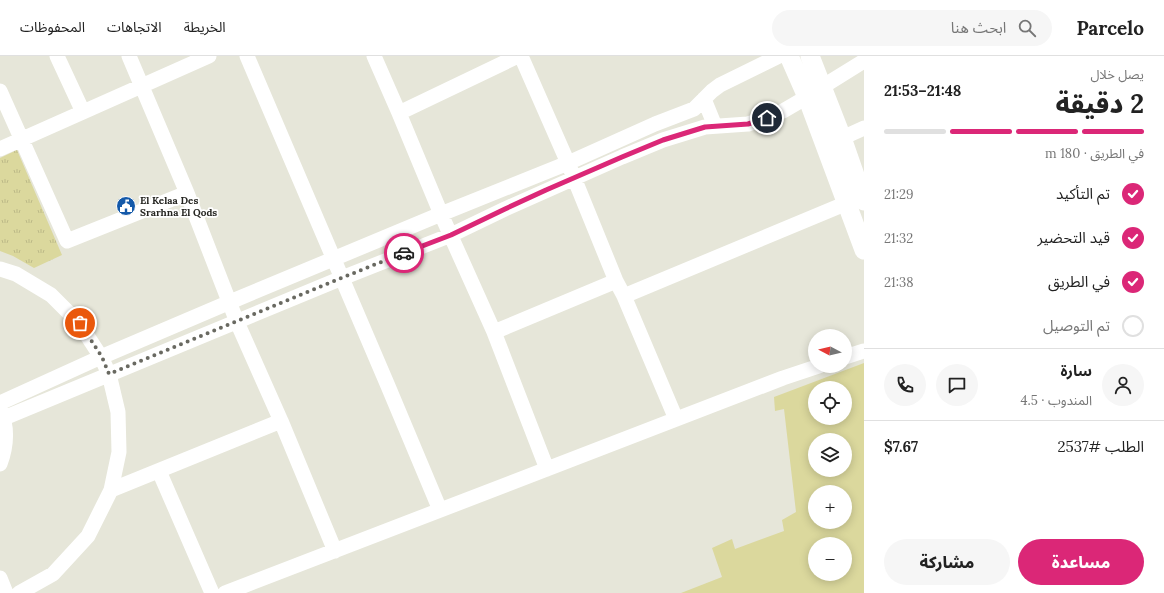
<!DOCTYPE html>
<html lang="ar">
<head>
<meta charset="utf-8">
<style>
	:root { --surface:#fff; --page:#f6f6f6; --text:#222; --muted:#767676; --line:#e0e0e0; --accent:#db2777 }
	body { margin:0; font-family:Lora,"Noto Sans Arabic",serif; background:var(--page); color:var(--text); direction:rtl; height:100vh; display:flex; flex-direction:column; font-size:15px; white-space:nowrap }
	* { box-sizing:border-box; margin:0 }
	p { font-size:13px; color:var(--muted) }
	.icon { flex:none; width:22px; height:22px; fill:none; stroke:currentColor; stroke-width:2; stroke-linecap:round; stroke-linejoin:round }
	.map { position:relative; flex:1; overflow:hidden; direction:ltr }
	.sheet { display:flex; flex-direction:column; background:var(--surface); width:300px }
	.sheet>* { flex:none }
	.needle { width:26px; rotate:277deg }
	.fabs { position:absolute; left:808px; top:273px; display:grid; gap:8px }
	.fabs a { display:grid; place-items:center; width:44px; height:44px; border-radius:50%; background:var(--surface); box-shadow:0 2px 10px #0003; font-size:20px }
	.pin { position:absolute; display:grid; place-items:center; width:34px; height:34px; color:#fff; margin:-17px; border:2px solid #fff; border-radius:50%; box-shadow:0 1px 4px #0007 }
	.courier { position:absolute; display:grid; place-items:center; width:40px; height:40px; margin:-20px; border:3px solid #db2777; border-radius:50%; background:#fff; color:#222; box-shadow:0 1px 5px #0007 }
	.headline em { font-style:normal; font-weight:800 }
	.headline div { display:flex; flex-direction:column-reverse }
	.headline { display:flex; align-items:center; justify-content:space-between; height:68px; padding:0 20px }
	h1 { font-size:26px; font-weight:800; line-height:30px }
	.bar { display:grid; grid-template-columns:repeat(4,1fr); gap:6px 4px; align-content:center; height:48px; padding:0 20px }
	.bar i { height:5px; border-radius:3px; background:var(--line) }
	.bar .selected { background:var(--accent) }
	.bar p { grid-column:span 4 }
	.line { display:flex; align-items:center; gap:10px; padding:0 20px; border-top:1px solid var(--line) }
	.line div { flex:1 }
	.round { display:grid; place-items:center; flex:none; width:42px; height:42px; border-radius:21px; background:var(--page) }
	ol { padding:0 20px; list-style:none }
	li { display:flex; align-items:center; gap:12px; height:44px }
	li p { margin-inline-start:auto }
	li .icon { padding:4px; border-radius:50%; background:var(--accent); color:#fff; stroke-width:4 }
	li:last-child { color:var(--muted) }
	li i { width:22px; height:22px; border:2px solid var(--line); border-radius:50% }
	.button { display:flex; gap:8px; margin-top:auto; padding:8px 20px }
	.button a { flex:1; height:46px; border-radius:24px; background:var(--accent); color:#fff; font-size:16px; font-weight:800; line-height:46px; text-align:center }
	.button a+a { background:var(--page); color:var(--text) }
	header { display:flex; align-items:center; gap:24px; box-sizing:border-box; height:56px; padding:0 20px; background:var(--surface); border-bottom:1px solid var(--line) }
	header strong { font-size:19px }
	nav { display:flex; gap:22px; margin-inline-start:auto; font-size:14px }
	.search { width:280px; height:36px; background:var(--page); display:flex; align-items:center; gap:10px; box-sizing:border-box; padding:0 14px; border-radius:22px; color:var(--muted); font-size:15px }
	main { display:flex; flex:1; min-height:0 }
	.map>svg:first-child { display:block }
</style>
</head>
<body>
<header>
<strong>Parcelo</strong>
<div class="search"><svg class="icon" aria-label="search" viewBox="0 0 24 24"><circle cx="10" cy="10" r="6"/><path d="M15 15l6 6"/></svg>ابحث هنا</div>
<nav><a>الخريطة</a><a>الاتجاهات</a><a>المحفوظات</a></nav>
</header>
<main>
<section class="sheet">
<div class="headline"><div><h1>2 دقيقة</h1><p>يصل خلال</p></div><em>21:48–21:53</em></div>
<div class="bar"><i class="selected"></i><i class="selected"></i><i class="selected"></i><i></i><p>في الطريق · 180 m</p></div>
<ol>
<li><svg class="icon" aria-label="check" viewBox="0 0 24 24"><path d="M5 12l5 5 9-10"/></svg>تم التأكيد<p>21:29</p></li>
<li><svg class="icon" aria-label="check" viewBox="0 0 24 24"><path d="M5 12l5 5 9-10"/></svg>قيد التحضير<p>21:32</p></li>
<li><svg class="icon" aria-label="check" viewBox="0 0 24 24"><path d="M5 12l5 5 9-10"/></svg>في الطريق<p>21:38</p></li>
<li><i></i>تم التوصيل</li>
</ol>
<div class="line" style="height:72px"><a class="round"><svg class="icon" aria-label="person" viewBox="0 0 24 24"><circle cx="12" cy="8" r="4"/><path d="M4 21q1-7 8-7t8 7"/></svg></a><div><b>سارة</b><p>المندوب · 4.5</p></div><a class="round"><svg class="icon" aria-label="chat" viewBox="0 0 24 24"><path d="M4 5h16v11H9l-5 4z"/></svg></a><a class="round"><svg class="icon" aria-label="phone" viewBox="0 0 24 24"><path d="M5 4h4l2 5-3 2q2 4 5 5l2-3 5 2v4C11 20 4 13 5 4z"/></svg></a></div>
<div class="line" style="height:52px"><div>الطلب #2537</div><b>$7.67</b></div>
<div class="button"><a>مساعدة</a><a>مشاركة</a></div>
</section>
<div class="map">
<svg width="864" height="537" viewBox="0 0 864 537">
	<defs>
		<pattern id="grass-tufts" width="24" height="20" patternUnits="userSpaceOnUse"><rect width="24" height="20" fill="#dbd89d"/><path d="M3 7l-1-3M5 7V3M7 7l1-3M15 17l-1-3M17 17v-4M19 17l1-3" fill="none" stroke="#bcb987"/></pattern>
	</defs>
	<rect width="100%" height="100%" fill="#e6e6d9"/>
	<path fill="url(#grass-tufts)" d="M17 94 62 199 34 212 13 200 0 195V102Z"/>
	<path fill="#dbd89d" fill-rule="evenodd" d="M864 307V537H681L722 521 712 492 732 483 735 493 784 475 782 464 796 456 784 353 775 355 774 341ZM815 332H845V362H815ZM815 384H845V414H815ZM815 436H845V466H815ZM815 488H845V518H815Z"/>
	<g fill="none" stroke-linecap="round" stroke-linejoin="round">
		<path stroke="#fff" stroke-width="15" d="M57 0 83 56
			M129 0 187 137 237 266 281 365 335 495
			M247 0 388 330 440 454
			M374 0 399 57 441 158 494 276 547 413
			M521 0 568 107 616 225 624 240 676 363
			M0 35 67 185 187 137
			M704 43 715 70
			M399 57 518 0
			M842 82 864 72
			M0 93 209 0
			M0 213 16 218 51 239 79 267 101 301 109 318 118 356 119 396 111 434 88 480 53 518 19 537
			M624 240 847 147
			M494 276 616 225
			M845 301 864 295
			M0 347 101 301 230 246 441 158 568 107 655 68 694 53 712 35 720 29 779 0
			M4 362 342 222 451 179 505 153 622 101 663 84 705 71 748 68 767 62 783 55 807 41 822 31 864 5
			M0 408C7 389 8 371 0 353
			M159 415 212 537
			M111 434 281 365
			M0 522 6 537
			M225 537 783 322 819 310"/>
		<path stroke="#fff" stroke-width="19" d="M789 0 807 41 864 194
			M810 0 842 82 864 145"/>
	</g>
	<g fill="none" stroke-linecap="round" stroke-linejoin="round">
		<path stroke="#696961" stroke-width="4" stroke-dasharray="0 7.2" d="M80 267 102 301 109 318C207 278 305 236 404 197"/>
		<path stroke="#db2777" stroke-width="5" d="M404 197 451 179 505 153 546 134 622 101 663 84 705 71 748 68 767 62"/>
	</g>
	<defs>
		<symbol id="civic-disc" viewBox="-11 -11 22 22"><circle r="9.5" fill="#1459a9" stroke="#fff"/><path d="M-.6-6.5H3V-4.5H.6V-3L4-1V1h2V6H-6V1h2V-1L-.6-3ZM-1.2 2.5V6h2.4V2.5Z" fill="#fff"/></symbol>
	</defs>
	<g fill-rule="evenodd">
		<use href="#civic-disc" x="115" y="139" width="22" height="22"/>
	</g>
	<g text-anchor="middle" stroke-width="3.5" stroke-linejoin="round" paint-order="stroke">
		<g font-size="10" font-weight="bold" fill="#252521" stroke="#fff" text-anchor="start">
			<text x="140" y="148">El Kelaa Des<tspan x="140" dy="12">Srarhna El Qods</tspan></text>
		</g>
	</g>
</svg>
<div class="fabs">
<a><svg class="needle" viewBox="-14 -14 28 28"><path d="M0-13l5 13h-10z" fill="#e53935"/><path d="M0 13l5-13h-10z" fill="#767676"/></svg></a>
<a><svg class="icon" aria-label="locate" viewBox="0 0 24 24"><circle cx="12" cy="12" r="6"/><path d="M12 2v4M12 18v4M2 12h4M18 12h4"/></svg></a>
<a><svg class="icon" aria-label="layers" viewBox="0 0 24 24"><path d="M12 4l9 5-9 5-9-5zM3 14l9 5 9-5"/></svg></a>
<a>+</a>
<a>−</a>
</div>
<div class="pin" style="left:80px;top:267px;background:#ea580c"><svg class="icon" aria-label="bag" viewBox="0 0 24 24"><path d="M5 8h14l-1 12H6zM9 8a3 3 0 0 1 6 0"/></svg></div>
<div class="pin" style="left:767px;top:62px;background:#1f2937"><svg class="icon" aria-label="home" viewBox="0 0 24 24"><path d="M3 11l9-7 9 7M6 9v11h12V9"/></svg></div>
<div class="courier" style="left:404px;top:197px"><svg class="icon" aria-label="car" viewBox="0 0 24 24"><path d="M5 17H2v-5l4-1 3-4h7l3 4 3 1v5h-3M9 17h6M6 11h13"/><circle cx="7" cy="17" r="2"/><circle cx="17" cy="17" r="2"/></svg></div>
</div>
</main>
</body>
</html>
